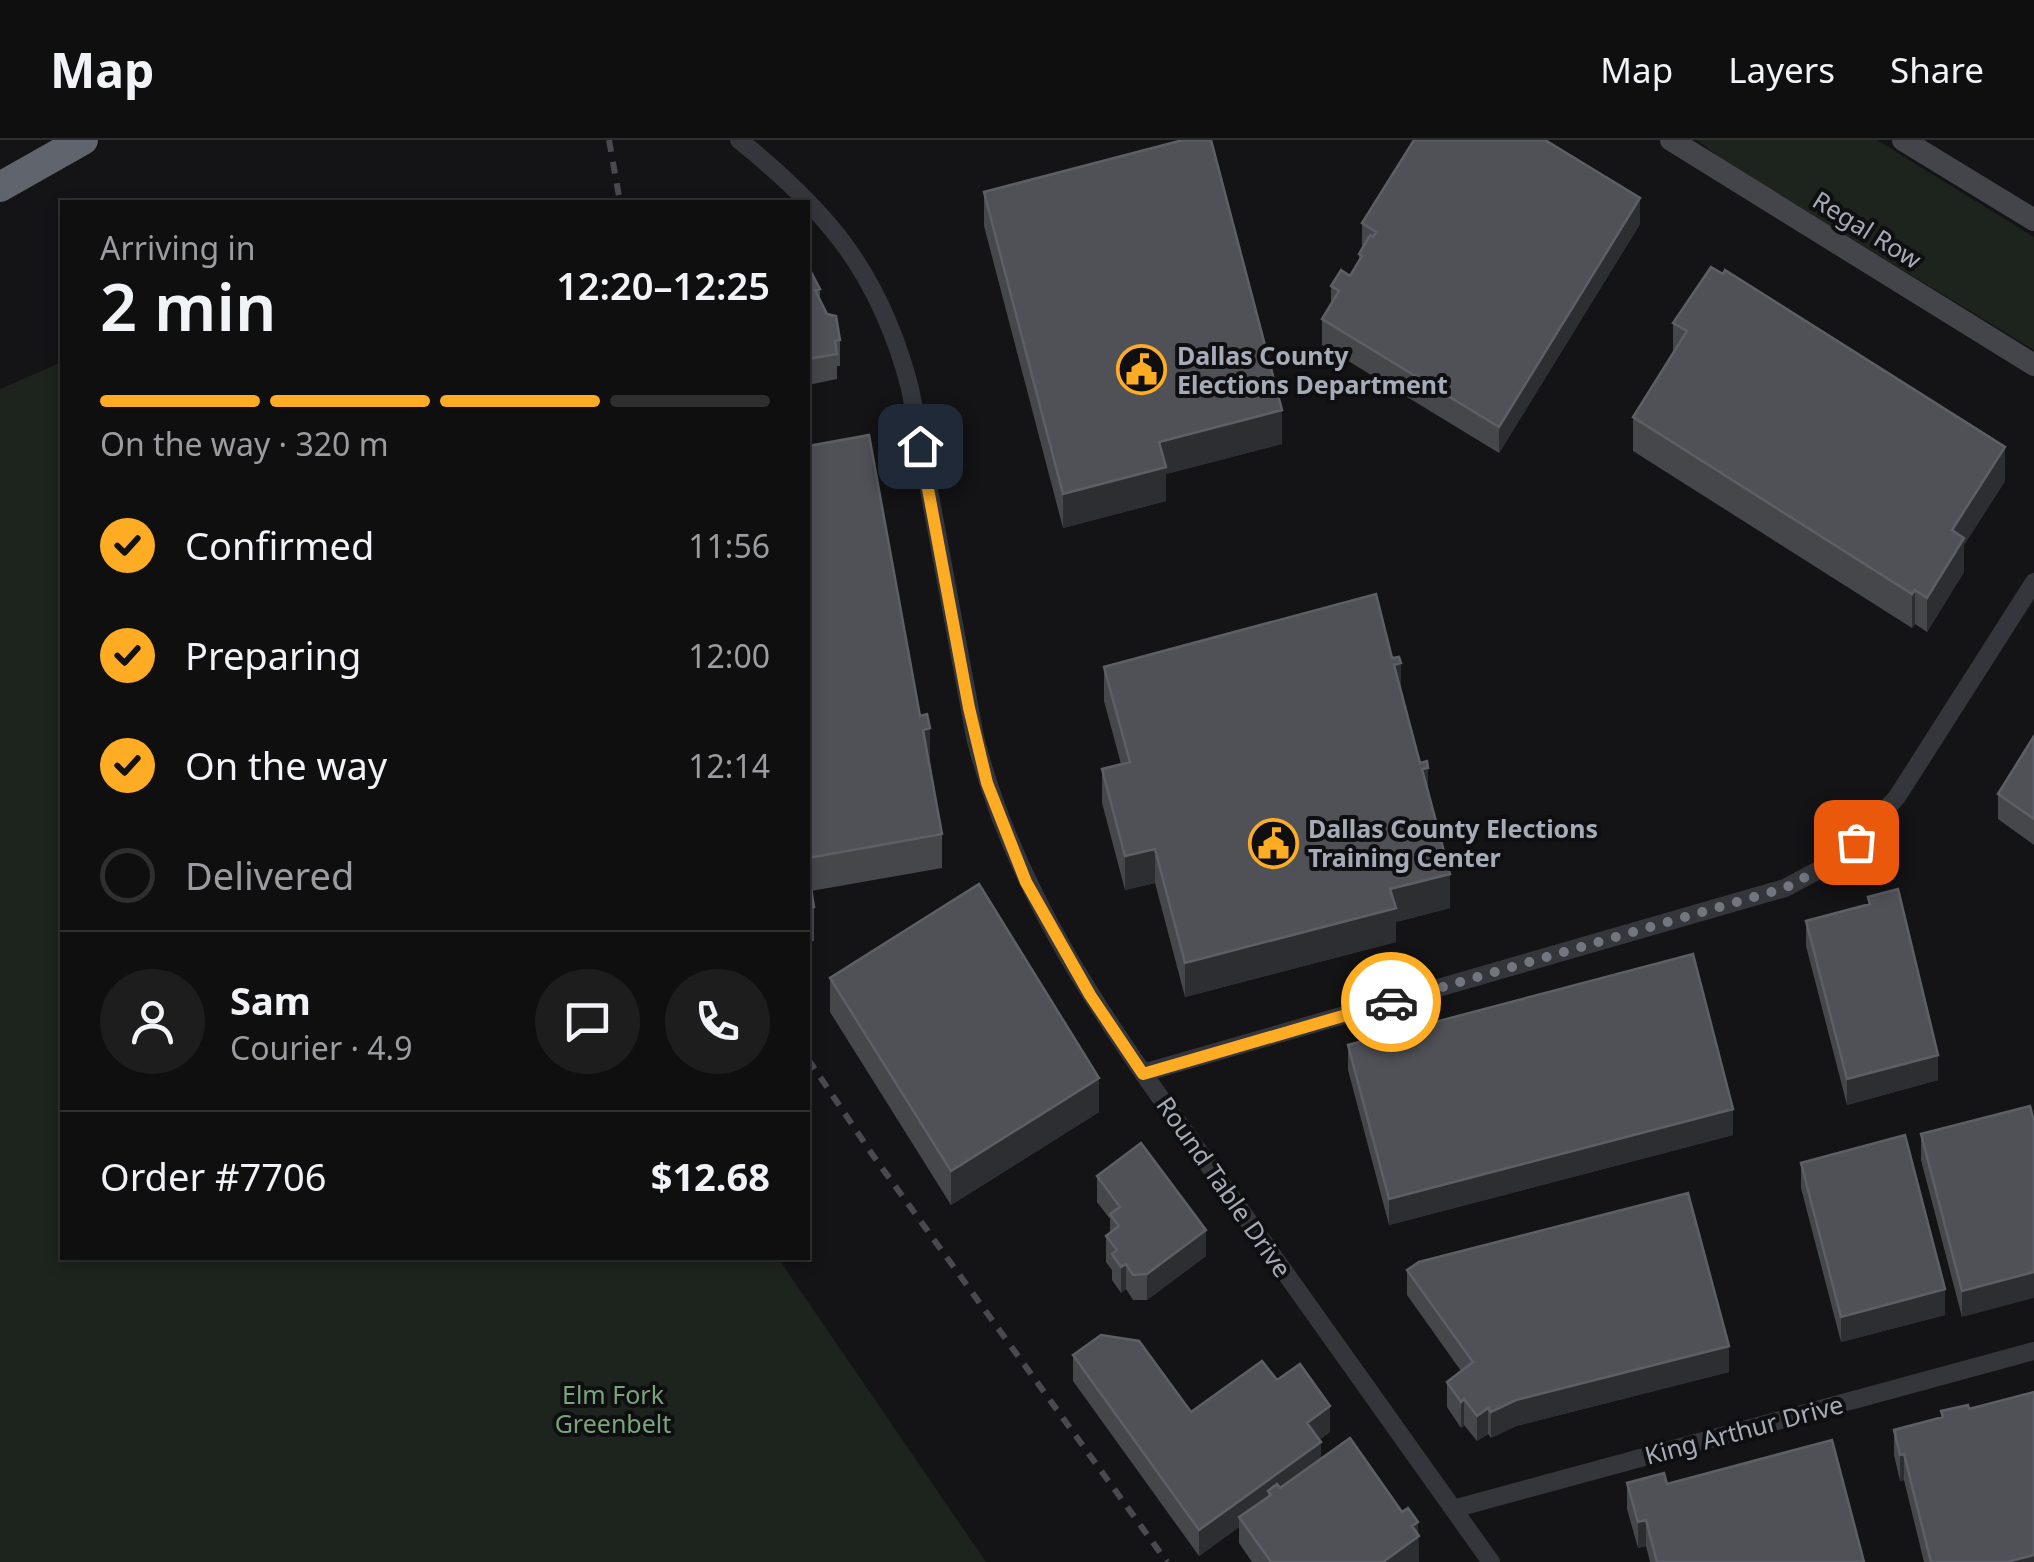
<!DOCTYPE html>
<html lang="en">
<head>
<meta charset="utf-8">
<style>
	:root { --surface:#0f0f10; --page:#1d1d1e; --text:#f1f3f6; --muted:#9b9c9f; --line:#2f2f30; --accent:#feac24 }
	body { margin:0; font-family:"Noto Sans",sans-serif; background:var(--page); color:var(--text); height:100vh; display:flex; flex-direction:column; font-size:38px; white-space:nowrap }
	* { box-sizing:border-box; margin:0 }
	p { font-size:32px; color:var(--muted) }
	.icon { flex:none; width:55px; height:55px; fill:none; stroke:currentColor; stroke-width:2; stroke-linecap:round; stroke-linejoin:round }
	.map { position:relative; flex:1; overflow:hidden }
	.sheet { position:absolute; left:60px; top:60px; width:750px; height:1060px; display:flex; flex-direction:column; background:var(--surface); border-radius:0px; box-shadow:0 5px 15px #0003,0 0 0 2px var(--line) }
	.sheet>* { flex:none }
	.pin { position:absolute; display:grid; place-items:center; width:85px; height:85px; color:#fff; margin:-42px; border-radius:20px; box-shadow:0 5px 15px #0006 }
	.courier { position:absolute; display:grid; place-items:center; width:100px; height:100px; margin:-50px; border:8px solid #feac24; border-radius:50%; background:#fff; color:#222; box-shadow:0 2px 12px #0007 }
	.headline em { font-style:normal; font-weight:600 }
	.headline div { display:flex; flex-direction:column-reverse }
	.headline { display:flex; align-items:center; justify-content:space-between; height:170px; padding:0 40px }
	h1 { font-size:65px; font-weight:600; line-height:75px }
	.bar { display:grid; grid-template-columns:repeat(4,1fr); gap:15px 10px; align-content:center; height:120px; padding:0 40px }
	.bar i { height:12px; border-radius:8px; background:var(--line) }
	.bar .active { background:var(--accent) }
	.bar p { grid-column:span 4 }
	.line { display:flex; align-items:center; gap:25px; padding:0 40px; border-top:2px solid var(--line) }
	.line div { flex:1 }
	.round { display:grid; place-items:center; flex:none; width:105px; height:105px; border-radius:52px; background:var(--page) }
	ol { padding:0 40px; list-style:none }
	li { display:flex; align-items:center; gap:30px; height:110px }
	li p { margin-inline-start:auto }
	li .icon { padding:10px; border-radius:50%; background:var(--accent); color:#111; stroke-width:4 }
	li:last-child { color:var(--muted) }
	li i { width:55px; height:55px; border:5px solid var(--line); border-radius:50% }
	header { display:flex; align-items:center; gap:60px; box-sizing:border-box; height:140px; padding:0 50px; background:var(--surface); border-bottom:2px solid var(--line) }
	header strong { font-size:48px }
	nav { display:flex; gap:55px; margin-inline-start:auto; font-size:35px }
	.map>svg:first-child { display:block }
</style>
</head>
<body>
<header>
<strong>Map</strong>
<nav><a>Map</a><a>Layers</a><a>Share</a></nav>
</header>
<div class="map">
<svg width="2034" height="1422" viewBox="0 0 2034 1422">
	<rect width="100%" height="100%" fill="#141416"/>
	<path fill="#1c241d" d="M1697 0H1877L2034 97V210L1723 20Z
		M62 222V1118H778L986 1422H0V249Z"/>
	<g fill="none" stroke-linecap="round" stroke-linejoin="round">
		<path stroke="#35363b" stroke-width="18" d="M739 0C829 72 880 134 910 248L975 597C1018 769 1126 909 1227 1051 1315 1175 1403 1298 1491 1422
			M1143 933 1785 748 1828 725 1856 702 1897 657 2034 442
			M1453 1369 2034 1211"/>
		<path stroke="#43454b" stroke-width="22" d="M1671 0 2034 225
			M1903 0 2034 80"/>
		<path stroke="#60646c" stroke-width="30" d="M0 47 83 0"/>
		<path stroke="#484a50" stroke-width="6" stroke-dasharray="12 10" stroke-linecap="butt" d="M609 0 620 62
			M808 919 872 1014 1167 1422"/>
	</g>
	<path fill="#45474b" d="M984 52 1282 304 1166 334V361L1063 388 984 86Z
		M1362 83 1640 84 1499 313 1322 205V179L1331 165V146L1350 136 1359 122V114L1362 109Z
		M808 130 820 149V161L840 200V226H837V239L808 245Z
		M1673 183 2005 341 1964 405V432L1927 492 1915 484 1912 488 1633 311V277L1673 212Z
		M808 306 920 576 930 622 942 694V728L811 751 814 767V801L808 802Z
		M1104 527 1401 551 1428 652 1450 768 1396 782V802L1185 857 1155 743 1125 750 1102 663V629L1121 624 1104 561Z
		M2034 596V705L1998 679V654Z
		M1868 757 1938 940 1847 965 1806 806V781L1868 764Z
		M830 838 1099 972 951 1065 830 872Z
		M1348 905 1733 995 1389 1085 1348 930Z
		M2030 966 1962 1177 1921 1020V994Z
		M1801 1023 1945 1175 1841 1202 1801 1048Z
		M1097 1036 1206 1116 1147 1160H1133L1126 1149 1121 1153 1112 1140V1130L1106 1122V1096L1110 1093V1079L1097 1062Z
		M1407 1130 1729 1232 1516 1286 1491 1298 1488 1294 1477 1301 1464 1285 1461 1288 1447 1267V1242L1461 1231 1407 1155Z
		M1073 1215 1191 1272 1277 1240 1330 1292 1319 1300 1321 1319 1418 1394 1419 1422H1252L1239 1403V1387L1199 1416 1073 1241Z
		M1969 1269 2034 1422H1924L1904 1340 1900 1341 1894 1315V1290L1941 1277V1271Z
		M1627 1343 1667 1344 1864 1422H1650L1646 1406 1638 1408 1627 1369Z"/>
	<path fill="#2d2e31" d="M1640 58V84L1499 313V287Z
		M1282 270V304L1166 334V361L1063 388V354L1159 302Z
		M2005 307V341L1964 405V432L1927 492V458L1952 390Z
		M1915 450V484L1912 488V454Z
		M1401 523V557L1394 525Z
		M930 588V622L923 624V590Z
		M1428 628V662L1422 629Z
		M1155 709V743L1125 750V716Z
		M1450 734V768L1396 782V802L1185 857V823L1390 749Z
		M1938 915V940L1847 965V939Z
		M1099 938V972L951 1065V1031Z
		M1733 969V995L1389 1085V1059Z
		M1206 1090V1116L1147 1160V1134Z
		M1126 1124V1149L1121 1153V1127Z
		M2034 1132V1158L1962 1177V1151Z
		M1945 1149V1175L1841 1202V1177Z
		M1729 1206V1232L1516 1286 1491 1298V1272L1516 1260Z
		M1464 1259V1285L1461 1288V1262Z
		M1330 1266V1292L1307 1309V1283Z
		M1488 1268V1294L1477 1301V1276Z
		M1321 1302V1328L1271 1355 1268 1351V1366L1239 1377V1387L1199 1416V1390Z
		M1904 1314V1340L1900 1341V1315Z
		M1646 1380V1406L1638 1408V1382Z
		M1418 1382 1419 1422H1383L1412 1386Z
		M2034 1415V1422H2007Z"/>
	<path fill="#505157" stroke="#5d5f66" stroke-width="2.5" d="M1183 0H1211L1282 270 1159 302 1166 327 1063 354 984 52Z
		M1414 0H1545L1640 58 1499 287 1322 179 1339 151 1331 146 1341 130 1350 136 1362 116 1359 114 1370 95 1373 97 1376 92 1362 83Z
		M1711 127 1723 134 1725 130 2005 307 1952 390 1964 398 1927 458 1915 450 1912 454 1633 277 1687 191 1673 183Z
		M808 130H810L820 149 815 150 827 174 836 176 840 200 835 201 837 214 808 219Z
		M869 295 920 576 927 574 930 588 923 590 942 694 808 718V306Z
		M1376 454 1392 518 1399 517 1401 523 1394 525 1420 623 1427 621 1428 628 1422 629 1450 734 1390 749 1396 768 1185 823 1155 709 1125 716 1102 629 1130 622 1104 527Z
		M2034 596V679L1998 654Z
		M808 730 814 767 808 768Z
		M979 744 1099 938 951 1031 830 838Z
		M1898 749 1938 915 1847 939 1806 781 1870 764 1868 757Z
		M1693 814 1733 969 1389 1059 1348 905Z
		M2030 966 2034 981V1132L1962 1151 1921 994Z
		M1905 995 1945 1149 1841 1177 1801 1023Z
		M1141 1003 1206 1090 1147 1134 1133 1135 1126 1124 1121 1127 1112 1114 1117 1110 1106 1096 1119 1086 1110 1074 1120 1067 1097 1036Z
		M1688 1053 1729 1206 1516 1260 1491 1272 1488 1268 1477 1276 1464 1259 1461 1262 1447 1242 1473 1222 1407 1130 1419 1122Z
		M1101 1195 1139 1201 1191 1272 1262 1221 1277 1240 1300 1224 1330 1266 1307 1283 1321 1302 1199 1390 1073 1215Z
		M2034 1252V1415L2007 1422H1931L1904 1314 1900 1315 1894 1290 1943 1277 1941 1271 1968 1265 1969 1269Z
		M1350 1298 1402 1372 1408 1368 1418 1382 1412 1386 1419 1396 1383 1422H1271L1239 1377 1271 1355 1268 1351 1277 1344 1280 1348Z
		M1832 1300 1864 1422H1657L1646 1380 1638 1382 1627 1343 1664 1333 1667 1344Z"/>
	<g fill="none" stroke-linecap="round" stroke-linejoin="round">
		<path stroke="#72767f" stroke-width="10" stroke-dasharray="0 18" d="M1391 862 1785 748 1828 725 1856 702"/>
		<path stroke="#feac24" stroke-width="12" d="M920 306 969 568 987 643 1026 742 1090 855 1143 934 1391 862"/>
	</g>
	<defs>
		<symbol id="civic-ring" viewBox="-11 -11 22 22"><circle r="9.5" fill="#0f0f11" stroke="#feac24" stroke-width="1.5"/><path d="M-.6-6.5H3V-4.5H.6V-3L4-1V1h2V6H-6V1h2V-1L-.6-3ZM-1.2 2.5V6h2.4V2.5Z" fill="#feac24"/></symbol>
	</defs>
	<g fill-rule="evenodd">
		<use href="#civic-ring" x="1114" y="202" width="55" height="55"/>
		<use href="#civic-ring" x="1246" y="676" width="55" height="55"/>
	</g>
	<g text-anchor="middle" stroke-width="8" stroke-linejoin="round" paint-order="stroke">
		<g font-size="25" fill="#a5abb7" stroke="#0f0f11">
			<text transform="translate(1867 90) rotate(32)" y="9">Regal Row</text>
			<text transform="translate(1224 1047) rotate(55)" y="9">Round Table Drive</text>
			<text transform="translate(1744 1290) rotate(-15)" y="9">King Arthur Drive</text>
		</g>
		<g font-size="25" font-weight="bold" fill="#a5abb7" stroke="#0f0f11" text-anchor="start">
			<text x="1177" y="225">Dallas County<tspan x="1177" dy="29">Elections Department</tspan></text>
			<text x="1308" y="698">Dallas County Elections<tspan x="1308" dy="29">Training Center</tspan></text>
		</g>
		<g font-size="25" fill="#7aa47b" stroke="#0f0f11">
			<text x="613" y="1264">Elm Fork<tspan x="613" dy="29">Greenbelt</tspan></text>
		</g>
	</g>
</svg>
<div class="pin" style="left:1856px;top:702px;background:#ea580c"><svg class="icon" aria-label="bag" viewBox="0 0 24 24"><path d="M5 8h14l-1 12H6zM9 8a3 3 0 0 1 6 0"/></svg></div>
<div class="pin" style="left:920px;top:306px;background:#1f2937"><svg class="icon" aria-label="home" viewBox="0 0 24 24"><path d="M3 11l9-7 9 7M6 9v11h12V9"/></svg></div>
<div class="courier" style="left:1391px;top:862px"><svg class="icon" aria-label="car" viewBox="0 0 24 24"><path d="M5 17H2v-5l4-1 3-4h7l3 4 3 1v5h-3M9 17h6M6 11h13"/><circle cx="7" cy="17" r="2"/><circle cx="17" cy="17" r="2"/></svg></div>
<section class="sheet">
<div class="headline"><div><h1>2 min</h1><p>Arriving in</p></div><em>12:20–12:25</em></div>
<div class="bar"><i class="active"></i><i class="active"></i><i class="active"></i><i></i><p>On the way · 320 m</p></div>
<ol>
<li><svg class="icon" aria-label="check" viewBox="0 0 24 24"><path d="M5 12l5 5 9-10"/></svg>Confirmed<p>11:56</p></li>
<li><svg class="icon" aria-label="check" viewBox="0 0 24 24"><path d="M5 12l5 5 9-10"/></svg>Preparing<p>12:00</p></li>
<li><svg class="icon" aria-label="check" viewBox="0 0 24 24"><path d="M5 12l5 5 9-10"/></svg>On the way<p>12:14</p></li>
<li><i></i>Delivered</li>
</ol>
<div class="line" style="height:180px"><a class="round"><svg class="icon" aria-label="person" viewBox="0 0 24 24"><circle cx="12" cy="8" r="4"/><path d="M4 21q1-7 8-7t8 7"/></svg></a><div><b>Sam</b><p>Courier · 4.9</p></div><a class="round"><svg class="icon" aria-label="chat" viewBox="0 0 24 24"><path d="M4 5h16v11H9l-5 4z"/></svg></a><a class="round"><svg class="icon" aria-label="phone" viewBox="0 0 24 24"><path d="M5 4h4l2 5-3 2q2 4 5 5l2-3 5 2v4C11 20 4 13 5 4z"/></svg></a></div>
<div class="line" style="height:130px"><div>Order #7706</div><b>$12.68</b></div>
</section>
</div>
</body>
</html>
